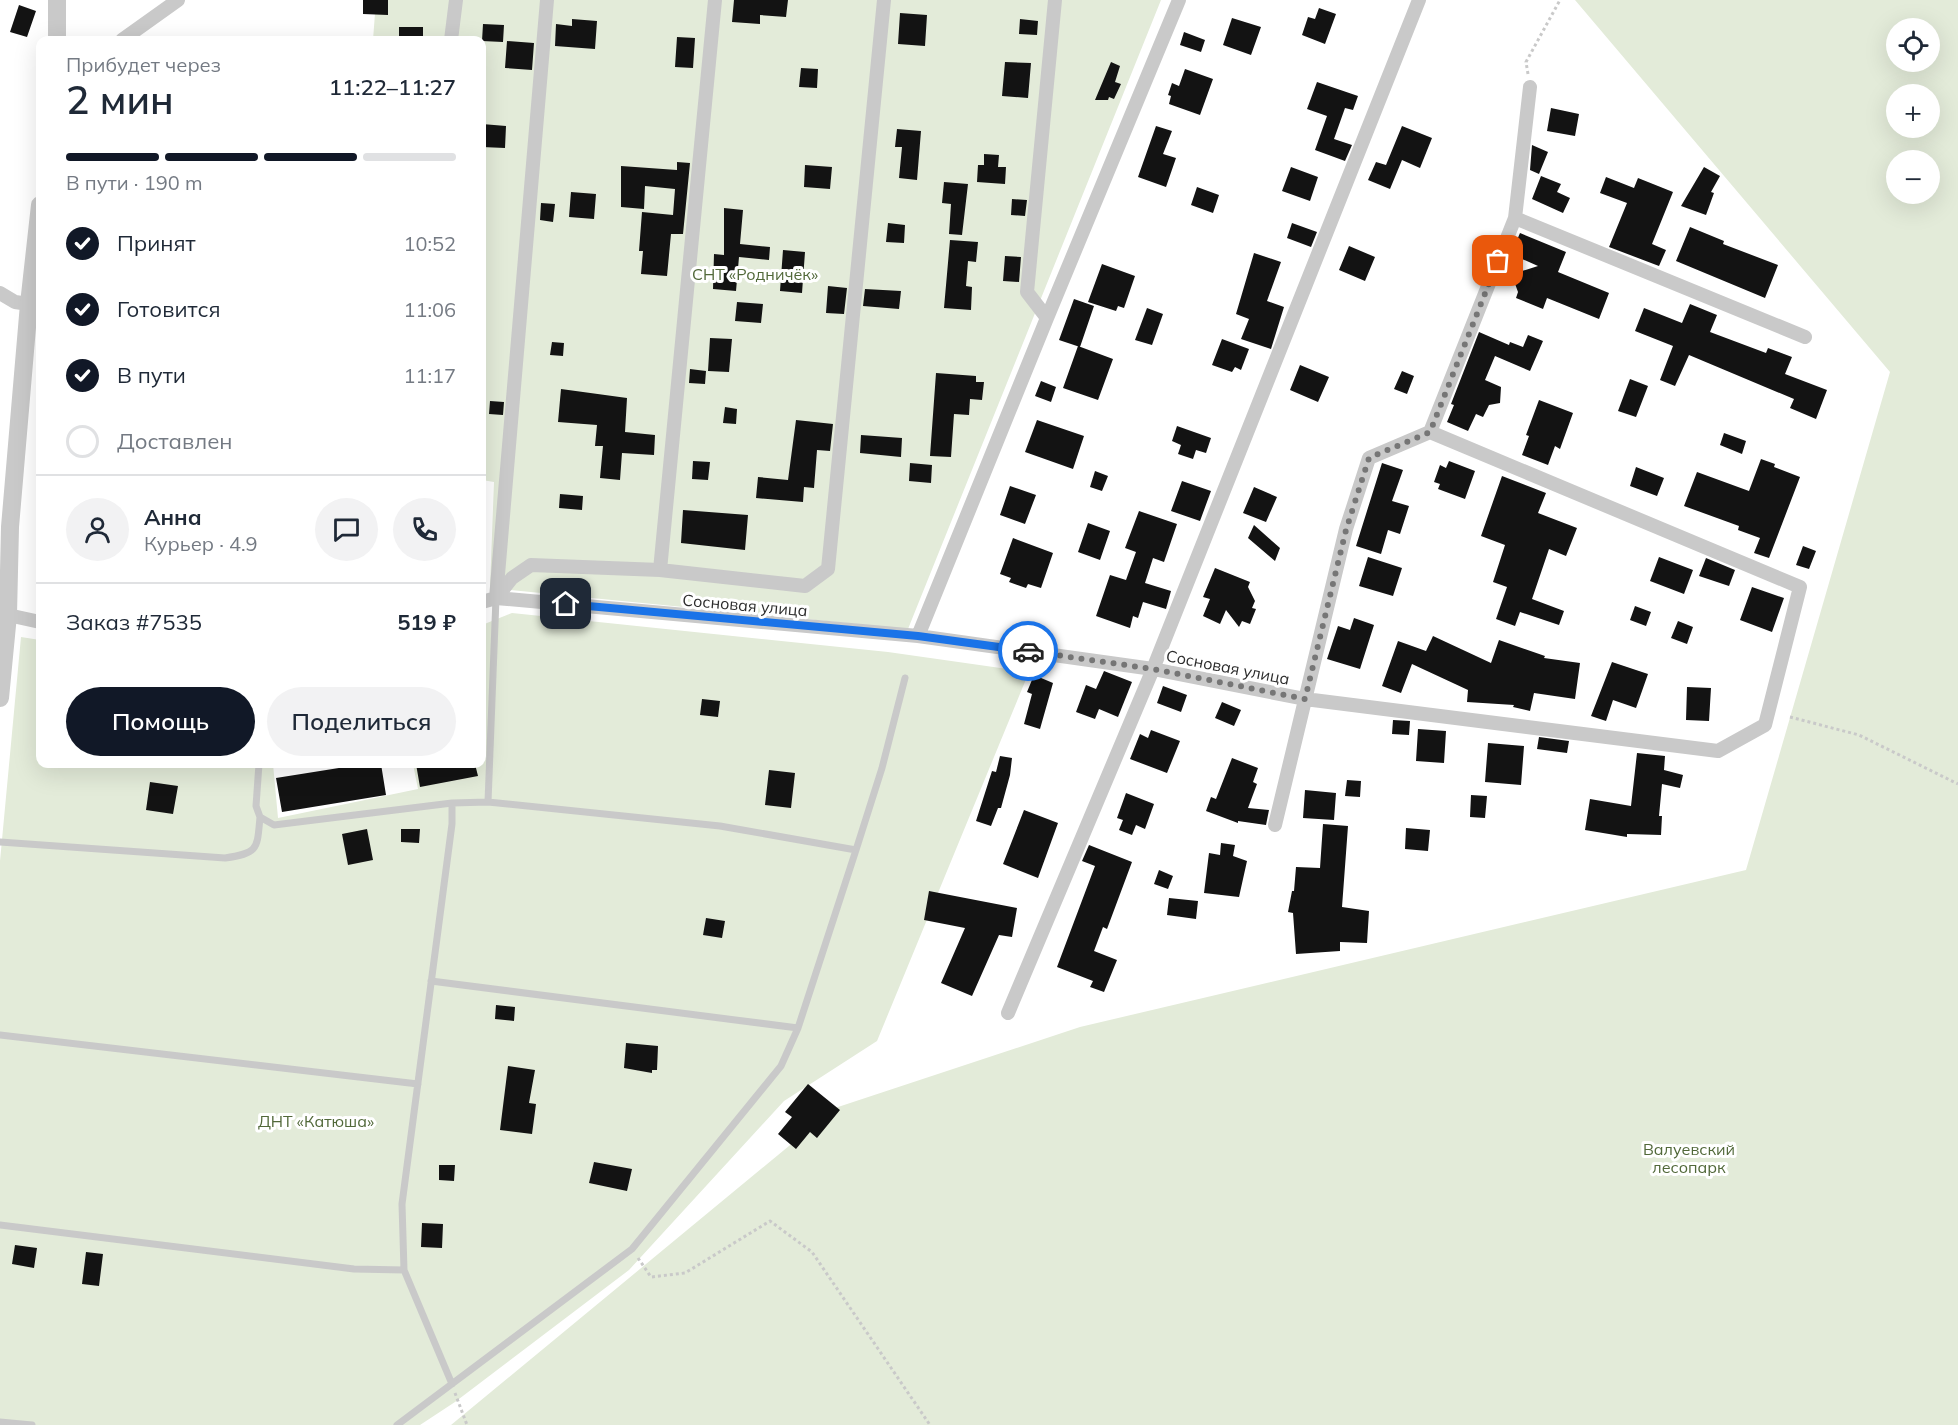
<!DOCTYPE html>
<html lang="ru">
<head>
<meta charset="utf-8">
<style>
	:root { --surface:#fff; --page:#f2f2f3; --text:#1f2937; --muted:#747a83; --line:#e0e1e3; --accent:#111827 }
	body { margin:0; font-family:Mulish,sans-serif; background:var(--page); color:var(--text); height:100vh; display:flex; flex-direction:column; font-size:22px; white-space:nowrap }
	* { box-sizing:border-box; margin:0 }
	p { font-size:20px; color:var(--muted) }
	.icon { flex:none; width:33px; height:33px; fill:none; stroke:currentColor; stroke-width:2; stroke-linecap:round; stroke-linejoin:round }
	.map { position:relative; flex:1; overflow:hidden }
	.side { position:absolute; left:36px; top:36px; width:450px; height:732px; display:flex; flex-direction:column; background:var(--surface); border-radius:12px; box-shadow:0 6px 24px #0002 }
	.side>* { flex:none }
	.fabs { position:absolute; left:1886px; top:18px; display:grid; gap:12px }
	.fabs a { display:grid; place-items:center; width:54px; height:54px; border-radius:50%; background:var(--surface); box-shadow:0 6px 24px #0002; font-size:30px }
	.pin { position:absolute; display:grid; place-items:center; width:51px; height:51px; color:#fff; margin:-26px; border-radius:12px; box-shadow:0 3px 9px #0006 }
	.courier { position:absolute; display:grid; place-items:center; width:60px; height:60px; margin:-30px; border:4px solid #1a73e8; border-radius:50%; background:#fff; color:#222; box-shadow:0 2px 8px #0007 }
	.summary em { font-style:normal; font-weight:600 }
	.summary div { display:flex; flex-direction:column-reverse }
	.summary { display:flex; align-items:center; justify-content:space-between; height:102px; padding:0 30px }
	h1 { font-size:39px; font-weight:600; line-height:45px }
	.bar { display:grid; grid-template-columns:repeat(4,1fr); gap:9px 6px; align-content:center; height:72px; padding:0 30px }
	.bar i { height:8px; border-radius:4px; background:var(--line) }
	.bar .active { background:var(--accent) }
	.bar p { grid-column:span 4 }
	.line { display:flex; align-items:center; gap:15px; padding:0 30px; border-top:2px solid var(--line) }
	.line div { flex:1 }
	.round { display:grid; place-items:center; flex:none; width:63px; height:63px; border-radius:32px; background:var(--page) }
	ol { padding:0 30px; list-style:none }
	li { display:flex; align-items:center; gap:18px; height:66px }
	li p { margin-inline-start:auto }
	li .icon { padding:6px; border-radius:50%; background:var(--accent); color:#fff; stroke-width:4 }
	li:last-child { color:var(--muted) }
	li i { width:33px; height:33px; border:3px solid var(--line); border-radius:50% }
	.action { display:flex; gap:12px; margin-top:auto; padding:12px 30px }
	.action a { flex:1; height:69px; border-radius:36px; background:var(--accent); color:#fff; font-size:24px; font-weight:600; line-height:69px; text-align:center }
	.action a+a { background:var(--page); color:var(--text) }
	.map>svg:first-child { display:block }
</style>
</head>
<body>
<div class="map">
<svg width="1958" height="1425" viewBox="0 0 1958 1425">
	<rect width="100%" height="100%" fill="#fff"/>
	<path fill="#e3ebd9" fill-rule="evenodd" d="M376 0H1161L908 629 490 588 494 482 482 480V40H373Z
		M1575 0H1958V1425H451L835 1108 1080 1027 1746 870 1890 372ZM1896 28H1929V62H1896ZM1896 94H1929V128H1896ZM1896 160H1929V194H1896Z
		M512 613 888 652 1029 672 877 1041 784 1101 629 1270 455 1402 420 1425H0V861L21 637 40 640V764H273L278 818 418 789 413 764H482V625Z"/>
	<path fill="#131313" d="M363 0H388V15L363 14Z
		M734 0H788L786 17 760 15V24L732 22Z
		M19 5 36 11 27 37 10 32Z
		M1319 8 1336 14 1325 44 1302 35 1308 17 1315 19Z
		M900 13 927 15 925 46 898 44Z
		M1232 18 1261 27 1251 55 1223 45Z
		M572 19 597 21 595 49 555 46 556 24 572 26Z
		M1020 19 1038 21 1037 35 1019 34Z
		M483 24 504 25 503 42 482 41Z
		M399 27H423V40H399Z
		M1184 32 1205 40 1201 52 1180 45Z
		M677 37 695 38 693 68 675 67Z
		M507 41 534 43 532 70 505 68Z
		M1005 62 1031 63 1028 98 1002 96Z
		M1111 62 1120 66 1115 82 1121 84 1114 99 1109 97 1108 100H1095Z
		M801 68 818 69 817 88 799 87Z
		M1185 69 1213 79 1200 115 1169 104 1171 96 1168 95 1172 83 1179 86Z
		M1317 82 1358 96 1353 110 1345 108 1334 139 1352 145 1345 161 1315 150 1327 116 1307 109Z
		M1551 108 1579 114 1575 136 1547 131Z
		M482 124 506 126 505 148 482 147Z
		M1156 126 1172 131 1163 154 1176 158 1166 187 1138 177Z
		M1402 126 1432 138 1420 168 1402 160 1390 189 1368 180 1376 162 1386 165Z
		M897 129 921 131 917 180 899 178 902 147H895Z
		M1532 145 1548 152 1539 174 1530 170Z
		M984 154 999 155 998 167H1006L1005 184 977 182 978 165H984Z
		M677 162 690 163 683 234H671L667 276 641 274 643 251H639L642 212 673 215 675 189 645 186 644 209 621 207V166L677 170Z
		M805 165 832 167 830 189 804 187Z
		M1291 167 1318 177 1310 201 1282 191Z
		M1704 167 1720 176 1711 192 1714 193 1706 215 1681 206Z
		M1541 176 1561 184 1557 192 1570 198 1563 213 1532 199Z
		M1606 177 1634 188 1638 178 1673 192 1652 244 1666 250 1659 266 1609 247 1627 203 1600 193Z
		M944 182 968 184 962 235 949 234 951 204 942 203Z
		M1197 187 1219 195 1213 213 1191 205Z
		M571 192 596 194 594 219 569 217Z
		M1012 199 1027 200 1025 216 1011 215Z
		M541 203 555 204 553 222 540 220Z
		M724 208 743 210 740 244 770 247 769 260 739 257 736 291 713 289 714 254 724 255Z
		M888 223 905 225 904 243 886 242Z
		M1292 223 1317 232 1311 247 1287 238Z
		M1690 227 1724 241 1723 244 1778 265 1765 298 1676 261Z
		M1520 233 1566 252 1558 272 1609 293 1599 319 1547 298 1543 309 1516 298 1518 292 1514 281 1516 273 1538 266 1511 254Z
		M950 240 978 242 976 262 968 261 966 286 972 287 971 310 944 308Z
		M1349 246 1375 257 1365 281 1339 270Z
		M783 250 805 252 802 293 780 291Z
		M1254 253 1281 262 1267 301 1284 307 1271 349 1241 339 1249 319 1236 314Z
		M1005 256 1021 257 1019 282 1003 281Z
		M1102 264 1135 276 1124 308 1118 306 1116 311 1088 302Z
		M828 286 847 288 844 314 826 313Z
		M865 289 901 291 899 309 863 306Z
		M1074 299 1094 306 1080 347 1059 340Z
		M737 302 763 304 761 323 735 321Z
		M1690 304 1717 315 1710 332 1766 353 1768 348 1792 357 1785 374 1827 390 1816 419 1790 408 1794 399 1689 355 1675 386 1660 380 1673 346 1635 331 1644 308 1682 323Z
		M1147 308 1163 314 1152 345 1135 340Z
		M1479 332 1509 345 1510 342 1523 347 1528 335 1543 341 1530 371 1495 356 1485 380 1501 387 1500 403 1489 405 1483 417 1476 414 1468 431 1447 422 1454 405 1451 404Z
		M710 338 732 339 729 372 708 371Z
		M1222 339 1249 349 1241 370 1235 367 1232 372 1212 365Z
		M552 342 564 343 563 356 550 355Z
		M1078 346 1113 359 1098 400 1063 388Z
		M1300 365 1329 377 1318 402 1290 390Z
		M690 369 706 371 705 384 689 383Z
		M1402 371 1414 376 1407 394 1394 389Z
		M936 373 976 376V382H984L982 400 970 399 969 415 954 414 951 457 930 456Z
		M1630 379 1648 386 1636 417 1618 411Z
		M1041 381 1056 387 1051 402 1035 396Z
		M561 389 627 398 625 432 655 435 654 455 622 453 620 480 600 478 603 446H595L597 425 558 422Z
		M1539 400 1573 413 1560 449 1555 446 1548 465 1522 455 1529 436 1526 435Z
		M490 401 504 402 503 415 489 414Z
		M725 407 737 409 736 424 723 423Z
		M796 420 833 424 830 451 817 450 814 488 804 487 803 502 756 498 758 477 788 480Z
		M1037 420 1084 436 1073 469 1025 452Z
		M1177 426 1211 438 1206 453 1196 450 1193 459 1178 454 1181 445 1172 441Z
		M1724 433 1746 441 1742 454 1720 445Z
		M861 435 902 438 901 457 860 453Z
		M1761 459 1775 464 1774 467 1800 477 1769 558 1754 553 1760 538 1738 530 1739 526 1684 506 1697 472 1749 491Z
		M693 461 710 462 708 480 692 479Z
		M1449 461 1475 471 1465 499 1438 489 1440 484 1434 482 1440 465 1446 468Z
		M910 463 932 465 931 483 909 481Z
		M1382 463 1403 470 1392 501 1409 506 1400 534 1388 530 1381 554 1356 546Z
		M1636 467 1664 478 1657 496 1630 486Z
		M1095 471 1108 476 1102 491 1090 487Z
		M1502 476 1546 493 1538 513 1577 528 1566 556 1549 549 1532 599 1564 611 1559 625 1520 612 1515 626 1496 619 1507 587 1493 582 1505 545 1481 536Z
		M1182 481 1211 491 1200 521 1171 511Z
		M1010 486 1036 495 1025 524 1000 515Z
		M1254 487 1277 497 1266 522 1243 513Z
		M560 494 583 496 582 510 559 508Z
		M683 510 748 515 745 550 681 543Z
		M1139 511 1177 524 1164 562 1153 558 1145 583 1171 591 1166 609 1143 602 1138 618 1133 616 1130 628 1096 616 1110 575 1126 580 1136 552 1125 548Z
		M1088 523 1110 531 1100 560 1078 552Z
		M1254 525 1280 548 1275 561 1248 538Z
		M1013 538 1053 553 1041 588 1028 584 1026 588 1009 582 1011 578 1000 574Z
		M1803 546 1816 551 1809 569 1796 565Z
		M1368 557 1402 568 1393 596 1359 586Z
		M1659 557 1693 570 1684 594 1650 581Z
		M1706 558 1735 570 1729 586 1699 576Z
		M1215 568 1250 582 1248 587 1255 601 1252 608 1256 609 1250 624 1242 621 1239 627 1226 610 1220 624 1203 616 1210 599 1203 597Z
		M1752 587 1784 598 1772 632 1740 620Z
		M1635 606 1651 612 1646 626 1630 620Z
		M1354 618 1374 625 1360 669 1327 659 1338 626 1350 630Z
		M1678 621 1693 627 1687 644 1671 638Z
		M1433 636 1491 663 1499 640 1545 656 1544 658 1580 663 1575 699 1534 693 1530 711 1513 707 1514 705 1467 702 1468 690 1412 664 1401 693 1382 686 1398 641 1426 651Z
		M1612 662 1648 674 1636 708 1613 700 1606 721 1591 716Z
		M1104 671 1132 682 1118 717 1099 709 1095 719 1076 712 1086 685 1096 689Z
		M1034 675 1053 683 1040 729 1024 724 1032 694 1027 692Z
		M1163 686 1187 695 1181 712 1157 703Z
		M1687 687 1711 688 1709 721 1686 720Z
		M702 699 720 701 718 717 700 715Z
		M1222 702 1241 710 1234 726 1215 718Z
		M1393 720 1410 721 1409 735 1392 734Z
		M1418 729 1446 731 1444 763 1416 761Z
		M1151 730 1180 741 1167 773 1130 759 1140 734 1148 738Z
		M1539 737 1569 741 1567 753 1537 749Z
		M1488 743 1524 746 1521 785 1485 782Z
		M1637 753 1665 756 1664 770 1683 775 1680 788 1662 784 1659 816H1662L1661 835 1627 834V837L1585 830 1590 799 1631 806Z
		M1000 756 1012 758 1010 775 1001 808H998L991 826 976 821 992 771 996 772Z
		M1232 758 1258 768 1253 782 1257 784 1248 808 1269 810 1266 825 1238 821V823L1206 811 1211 797 1216 799Z
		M364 764H381L386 795 282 812 276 778Z
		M416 764H475L478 776 420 787Z
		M769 770 795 773 791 808 765 805Z
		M1347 780 1361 781 1360 797 1345 796Z
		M150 782 178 786 173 814 146 810Z
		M1305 790 1336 793 1334 820 1303 818Z
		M1126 793 1154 804 1145 829 1136 825 1132 835 1119 830 1123 820 1117 818Z
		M1471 795 1487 796 1485 818 1470 817Z
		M1024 810 1058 823 1038 878 1003 864Z
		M1323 824 1348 826 1342 907 1369 911 1367 943 1340 942V951L1296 954 1293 913 1288 912 1292 891H1294L1296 867 1320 868Z
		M1406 828 1430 830 1428 851 1405 849Z
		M367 829 373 860 348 865 342 834Z
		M401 829H420L419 843 401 842Z
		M1221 843 1235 845 1233 856 1247 861 1239 897 1204 893 1209 853 1220 855Z
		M1089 845 1132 862 1107 929 1103 927 1094 951 1117 960 1104 992 1090 987 1093 981 1057 967 1095 866 1082 861Z
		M1159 870 1173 876 1168 889 1154 884Z
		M929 891 1017 908 1012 937 999 935 972 996 941 983 965 928 924 920Z
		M1169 898 1198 901 1196 919 1167 915Z
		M706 918 725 921 722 938 703 935Z
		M496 1005 515 1007 514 1021 495 1019Z
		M626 1043 658 1046 657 1070H652V1073L624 1068Z
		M508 1066 535 1070 529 1103 536 1104 532 1134 500 1130Z
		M808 1084 840 1110 817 1138 810 1132 796 1149 778 1134 792 1117 785 1112Z
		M594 1162 632 1169 627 1191 589 1183Z
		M439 1165H455L454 1181 439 1180Z
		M422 1223 443 1224 442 1248 421 1247Z
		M15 1245 37 1248 34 1268 12 1264Z
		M86 1252 103 1254 99 1286 82 1284Z"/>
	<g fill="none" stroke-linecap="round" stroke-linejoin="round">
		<path stroke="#c9c9c9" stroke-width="3" stroke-dasharray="3 3" stroke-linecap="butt" d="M1528 74 1526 62 1560 0
			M1790 717 1859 735 1958 784
			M638 1258 651 1277 685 1273 770 1221 812 1252 930 1425
			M455 1393 467 1425"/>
		<path stroke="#c9c9c9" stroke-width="7" d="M259 764 256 806 260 817 274 825 452 803
			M488 802 720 826 856 850
			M0 842 225 858C259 853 257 849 260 817
			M431 981 798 1028
			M0 1035 418 1084
			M0 1225 354 1269 404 1270
			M452 1384 404 1270 402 1204 452 824V803L488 802 496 598
			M0 1422 32 1425
			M397 1425 632 1249 781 1066 798 1028 856 850 882 768 905 678"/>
		<path stroke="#c9c9c9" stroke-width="14" d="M122 40 178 0
			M451 40 456 0
			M1515 218 1805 337
			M0 293 15 302 29 304
			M1047 318 1027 292 1055 0
			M660 570 715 0
			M496 598 512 578 531 565 660 570 805 586 828 569 884 0
			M496 598 547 0
			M482 602 496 598 918 636 1153 669 1305 699 1718 751 1765 725 1800 587 1430 432
			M8 615 40 622
			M918 636 1047 318 1179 0
			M1275 825 1346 529 1369 458 1430 432 1515 218 1530 87
			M1008 1013 1153 669 1419 0"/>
		<path stroke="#c9c9c9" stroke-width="18" d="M57 40V0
			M0 698 8 615 10 527 29 304 40 205"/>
	</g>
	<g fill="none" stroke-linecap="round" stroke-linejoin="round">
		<path stroke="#767676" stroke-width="6" stroke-dasharray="0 10.8" d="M1028 651 1153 669 1305 699 1346 530 1369 458 1430 432 1498 261"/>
		<path stroke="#1a73e8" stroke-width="8" d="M566 604 918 636 1028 651"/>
	</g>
	<g text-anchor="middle" stroke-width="6" stroke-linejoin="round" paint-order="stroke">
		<g font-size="16" fill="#516839" stroke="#fff">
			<text x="755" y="280">СНТ «Родничёк»</text>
			<text x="316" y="1127">ДНТ «Катюша»</text>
			<text x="1689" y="1155">Валуевский<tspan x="1689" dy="18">лесопарк</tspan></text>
		</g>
		<g font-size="16" fill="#2c2c2c" stroke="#fff">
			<text transform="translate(745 605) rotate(5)" y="6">Сосновая улица</text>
			<text transform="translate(1228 667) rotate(11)" y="6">Сосновая улица</text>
		</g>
	</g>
</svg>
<div class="fabs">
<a><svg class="icon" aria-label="locate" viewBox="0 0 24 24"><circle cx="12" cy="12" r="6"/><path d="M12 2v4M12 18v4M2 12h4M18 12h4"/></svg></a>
<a>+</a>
<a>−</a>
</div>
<div class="pin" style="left:1498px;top:261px;background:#ea580c"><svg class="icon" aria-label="bag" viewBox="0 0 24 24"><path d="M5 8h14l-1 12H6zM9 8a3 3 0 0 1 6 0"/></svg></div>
<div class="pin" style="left:566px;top:604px;background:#1f2937"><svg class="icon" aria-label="home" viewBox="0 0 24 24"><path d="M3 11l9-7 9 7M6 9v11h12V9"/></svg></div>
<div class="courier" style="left:1028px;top:651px"><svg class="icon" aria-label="car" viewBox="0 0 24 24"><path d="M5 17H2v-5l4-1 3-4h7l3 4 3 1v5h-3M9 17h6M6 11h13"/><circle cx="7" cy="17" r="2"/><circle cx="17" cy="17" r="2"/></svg></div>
<section class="side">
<div class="summary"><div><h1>2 мин</h1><p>Прибудет через</p></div><em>11:22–11:27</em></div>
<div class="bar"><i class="active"></i><i class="active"></i><i class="active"></i><i></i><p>В пути · 190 m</p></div>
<ol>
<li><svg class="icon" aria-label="check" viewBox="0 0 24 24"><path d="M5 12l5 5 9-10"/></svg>Принят<p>10:52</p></li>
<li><svg class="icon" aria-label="check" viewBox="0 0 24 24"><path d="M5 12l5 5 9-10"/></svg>Готовится<p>11:06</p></li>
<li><svg class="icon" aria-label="check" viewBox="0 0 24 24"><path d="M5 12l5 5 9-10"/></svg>В пути<p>11:17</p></li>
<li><i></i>Доставлен</li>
</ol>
<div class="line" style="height:108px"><a class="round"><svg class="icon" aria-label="person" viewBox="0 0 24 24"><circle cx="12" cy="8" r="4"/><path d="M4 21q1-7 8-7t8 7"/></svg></a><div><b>Анна</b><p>Курьер · 4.9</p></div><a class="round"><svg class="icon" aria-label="chat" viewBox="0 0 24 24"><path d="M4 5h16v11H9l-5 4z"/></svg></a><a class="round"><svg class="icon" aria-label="phone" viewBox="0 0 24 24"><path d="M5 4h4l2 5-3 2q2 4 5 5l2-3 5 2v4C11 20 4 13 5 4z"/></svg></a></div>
<div class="line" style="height:78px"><div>Заказ #7535</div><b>519 ₽</b></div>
<div class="action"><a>Помощь</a><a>Поделиться</a></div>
</section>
</div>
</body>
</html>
